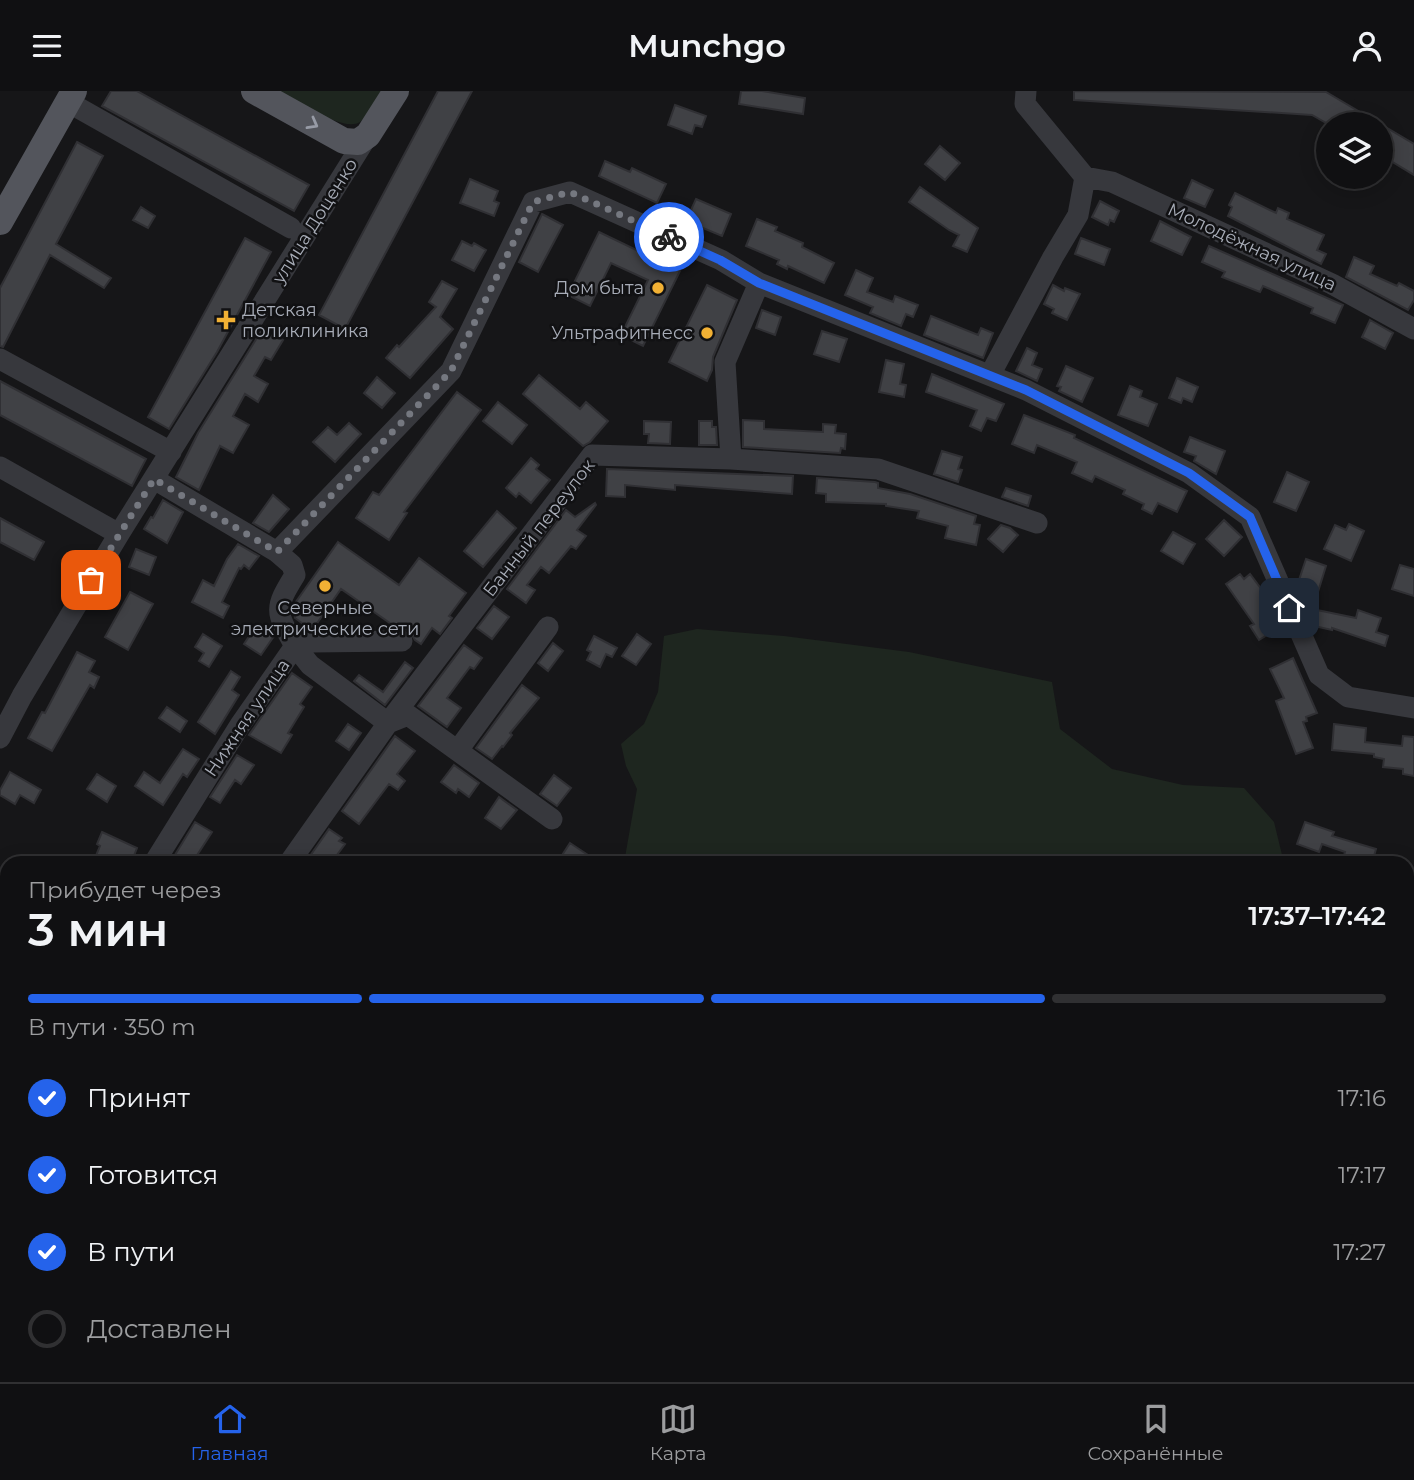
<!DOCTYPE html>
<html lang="ru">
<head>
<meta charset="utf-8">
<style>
	:root { --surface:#101012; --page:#19191b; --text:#f1f3f6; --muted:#9c9d9f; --line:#303032; --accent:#2563eb }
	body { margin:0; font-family:Montserrat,sans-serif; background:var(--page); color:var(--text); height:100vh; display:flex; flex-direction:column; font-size:26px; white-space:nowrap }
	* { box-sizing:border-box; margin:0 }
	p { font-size:23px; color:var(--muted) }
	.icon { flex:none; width:38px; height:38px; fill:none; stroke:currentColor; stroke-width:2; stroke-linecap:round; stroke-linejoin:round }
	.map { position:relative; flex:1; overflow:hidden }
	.details { position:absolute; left:0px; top:765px; width:1414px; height:527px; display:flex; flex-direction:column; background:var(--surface); border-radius:21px 21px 0 0; box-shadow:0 4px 18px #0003,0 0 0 2px var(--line) }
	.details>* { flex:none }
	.buttons { position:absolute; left:1316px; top:21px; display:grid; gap:14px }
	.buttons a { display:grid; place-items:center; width:77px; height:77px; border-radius:50%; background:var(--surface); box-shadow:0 4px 18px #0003,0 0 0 2px var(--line); font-size:35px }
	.pin { position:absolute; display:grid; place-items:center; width:60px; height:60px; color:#fff; margin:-30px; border-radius:14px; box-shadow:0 4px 10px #0006 }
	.courier { position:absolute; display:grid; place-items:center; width:70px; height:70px; margin:-35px; border:5px solid #2563eb; border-radius:50%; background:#fff; color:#222; box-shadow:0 2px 9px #0007 }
	.head em { font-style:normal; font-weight:600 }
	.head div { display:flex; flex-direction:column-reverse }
	.head { display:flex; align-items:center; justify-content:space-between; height:119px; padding:0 28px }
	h1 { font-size:46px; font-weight:600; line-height:52px }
	.bar { display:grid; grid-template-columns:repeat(4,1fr); gap:10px 7px; align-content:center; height:84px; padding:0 28px }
	.bar i { height:9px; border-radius:5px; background:var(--line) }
	.bar .selected { background:var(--accent) }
	.bar p { grid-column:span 4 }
	ol { padding:0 28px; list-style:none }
	li { display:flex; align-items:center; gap:21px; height:77px }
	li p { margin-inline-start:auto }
	li .icon { padding:7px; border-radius:50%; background:var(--accent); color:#fff; stroke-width:4 }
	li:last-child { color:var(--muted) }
	li i { width:38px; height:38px; border:4px solid var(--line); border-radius:50% }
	header { display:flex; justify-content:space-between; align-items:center; height:91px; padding:0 28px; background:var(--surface); font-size:32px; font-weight:600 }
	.tab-bar { display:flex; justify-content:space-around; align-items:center; height:98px; border-top:2px solid var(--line); background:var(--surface); font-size:19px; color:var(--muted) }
	.tab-bar a { display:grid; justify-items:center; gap:4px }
	.tab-bar .selected { color:var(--accent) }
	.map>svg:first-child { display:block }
</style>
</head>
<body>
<header><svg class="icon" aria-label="menu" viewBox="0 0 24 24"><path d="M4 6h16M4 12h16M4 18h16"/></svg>Munchgo<svg class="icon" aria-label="person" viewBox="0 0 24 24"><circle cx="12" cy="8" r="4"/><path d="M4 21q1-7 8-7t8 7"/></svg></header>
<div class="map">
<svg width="1414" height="1291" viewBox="0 0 1414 1291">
	<rect width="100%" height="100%" fill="#161618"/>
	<path fill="#1e261f" d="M279 0H382C376 9 369 26 360 31 343 42 295 9 279 0Z
		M697 538 784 545 909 561 1052 591 1060 638 1112 678 1183 694 1244 697 1274 731 1284 772H624L637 698 626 675 621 653 644 633 658 601 664 545Z
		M1414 1190V1291H0V1237L7 1231V1284H1407V1191Z"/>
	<path fill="#404145" stroke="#303034" stroke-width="2" d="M111 0H137L309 94 294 120 102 15Z
		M438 0H472L345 238 319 224Z
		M741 0H762L805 7 803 23 739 13Z
		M1074 0 1326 1 1414 53V84L1381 64V33H1328L1312 24 1074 9Z
		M675 14 706 25 702 36 695 34 692 43 668 34Z
		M77 51 103 65 56 153 111 187 104 197 50 164 3 256 0 255V197Z
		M940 55 960 72 945 89 925 73Z
		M605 70 630 81 632 77 666 93 657 112 599 85Z
		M470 88 498 100 494 110 499 112 494 125 460 112Z
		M1192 89 1213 99 1205 116 1184 107Z
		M920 96 978 137 967 161 953 155 959 144 949 139 909 111Z
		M1235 102 1276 122 1278 117 1289 122 1287 128 1324 144 1317 159 1326 163 1321 173 1228 125 1232 116 1229 114Z
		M696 108 731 123 722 145 686 130Z
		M1100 110 1119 120 1114 131 1110 129 1108 134 1092 126Z
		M141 116 155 125 148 137 133 129Z
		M542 123 563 134 538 181 519 171Z
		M757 128 777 136 775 140 803 152 802 156 834 172 824 192 788 175 787 178 777 173 779 169 746 155Z
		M1160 130 1191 146 1182 164 1151 150Z
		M599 141 680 180 643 255 621 244 648 189 611 172 590 215 568 204Z
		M245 147 271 161 217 261 169 338 148 326Z
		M1081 147 1110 158 1104 174 1075 163Z
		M462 150 472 155 474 152 486 159 474 180 452 169Z
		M1209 155 1343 214 1335 232 1311 222 1313 217 1263 195 1260 201 1222 186 1225 181 1202 171Z
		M1354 166 1374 175 1370 183 1397 195 1399 192 1414 200V209L1408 219 1346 186Z
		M856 179 873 187 867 201 893 211 895 205 918 214 913 226 906 223 901 235 870 222 873 216 845 204Z
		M442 190 457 198 440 226 453 238 410 287 386 267 397 254 399 256 436 216 429 211Z
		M707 194 737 209 713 266 712 279 707 290 669 271Z
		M1053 194 1064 200 1065 197 1080 203 1067 229 1052 222 1054 218 1044 213Z
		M762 219 781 226 775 244 756 237Z
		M931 225 978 244 981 237 993 242 983 267 924 244Z
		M1370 229 1393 242 1385 258 1362 246Z
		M263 237 283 249 271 269 265 266 254 285 268 293 258 311 245 303 233 325 249 334 233 362 220 355 199 399 176 386 198 342Z
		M822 240 847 248 839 271 814 263Z
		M1027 257 1037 262 1032 274 1042 278 1037 290 1016 280Z
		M886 269 904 273 900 293 906 294 904 306 879 301Z
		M1066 275 1093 287 1082 311 1059 300 1061 296 1057 295Z
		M932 283 1004 313 996 330 987 327 981 340 970 335 977 319 926 301Z
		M539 284 580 318 586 311 608 330 590 351 583 355 523 303Z
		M377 286 395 302 382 317 364 302Z
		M1177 287 1198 296 1192 311 1183 307 1181 312 1169 307Z
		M0 290 146 368 132 395 0 324Z
		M1130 295 1142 300 1140 306 1157 313 1148 335 1118 324Z
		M457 301 481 319 404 421 407 422 389 449 356 427 373 401 379 404Z
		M498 311 527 334 512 353 483 330Z
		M1024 324 1075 344 1074 347 1187 400 1177 421 1158 412 1152 423 1142 418 1144 413 1123 403 1125 399 1095 385 1092 391 1072 382 1077 371 1037 354 1034 362 1012 353Z
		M743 329 764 330V338L823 341V333L836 334 835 342 846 343 845 358 841 357 840 362 743 356Z
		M644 330 671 331 670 353 648 352 649 343H644Z
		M699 330H712V336H716L717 354H699Z
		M349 332 361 343 335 371 313 351 328 336 337 344Z
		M1190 346 1225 360 1216 383 1194 370 1196 365 1184 361Z
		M942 360 962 366 958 378 962 379 958 391 934 383Z
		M531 367 539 374 536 378 550 389 531 412 519 402 516 406 506 397Z
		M607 378 793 385 792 403 675 394V399L625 394V406L606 405Z
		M1287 381 1309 391 1296 420 1274 411Z
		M817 387 875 391 878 392V397L910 403 976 425 974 433 980 434 976 454 945 447 948 435 917 427 919 420 886 415V413L826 411V403L816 402Z
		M1006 397 1031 405 1028 415 1002 406Z
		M273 404 289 418 269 441 253 432Z
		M163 409 183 421 167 452 144 438 151 426 153 427Z
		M595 412 596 414 577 439 586 445 576 458 571 455 549 482 541 476 527 494 535 499 526 512 507 498 566 419 575 426Z
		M497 420 516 437 483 476 464 460Z
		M0 427 44 451 34 469 0 451Z
		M1224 429 1242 446 1224 465 1206 448Z
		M1349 433 1364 440 1351 470 1324 458 1335 434 1346 439Z
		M1001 434 1010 437 1018 444 1003 461 988 448Z
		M1173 441 1195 453 1183 473 1161 460Z
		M338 451 399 494 419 467 466 502 449 525 452 527 440 543 432 537 421 553 415 549 409 539 397 537 341 498 313 538H310L295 527 293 515Z
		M238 453 259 465 249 478 244 474 241 478 239 477 222 511 229 515 223 527 192 511 203 489 214 495 227 468Z
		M136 458 156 466 149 484 129 476Z
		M1306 468 1326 475 1317 504 1296 498Z
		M1400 474 1414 478V505L1392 498Z
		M1240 483 1244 488 1250 483 1265 503 1261 506 1280 536 1259 549 1250 535 1254 533 1226 493Z
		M130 501 153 513 128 559 105 546Z
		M494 515 509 526 492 548 477 537Z
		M1317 519 1356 527 1358 519 1381 527 1376 541 1388 545 1385 555 1332 537V539L1314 535Z
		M256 535 261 539 264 535 274 545 261 564 244 553Z
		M203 543 222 555 209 576 199 570 204 562 195 556Z
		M637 543 651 553 636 574 622 565Z
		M594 545 617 557 612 566 606 563 600 576 587 569 591 561 587 559Z
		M553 552 563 560 548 580 538 572Z
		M464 554 482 567 474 578 470 576 447 607 461 617 447 636 418 615Z
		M77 561 95 570 89 581 99 586 94 597 90 594 52 660 28 647 42 621 45 622Z
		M1293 567 1317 622 1306 626 1307 630 1303 631 1313 657 1296 663 1276 610 1284 607 1270 578Z
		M405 571 413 577 385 614 354 590 359 584 383 601Z
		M231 580 240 586 232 599 239 604 215 643 198 631Z
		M292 582 312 596 300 613 304 616 288 642 292 644 281 662 249 644Z
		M522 594 539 607 510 642 512 644 503 656 502 655 492 668 476 657Z
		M167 616 187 630 180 641 159 627Z
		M348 633 361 642 349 659 336 650Z
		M1334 633 1366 637 1365 651 1402 655 1403 645 1414 646V685L1403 683V678L1383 676 1384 668 1374 666V663L1332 659Z
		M395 645 415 660 397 683 405 690 398 699 389 693 359 733 342 720Z
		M183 658 199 668 187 686 183 683 163 714 135 695 144 681 160 692Z
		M237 664 254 674 241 693 235 689 220 712 210 706Z
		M454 674 479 692 469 706 458 698 456 702 441 691Z
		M10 681 41 699 34 712 20 704 15 713 0 704V699Z
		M97 683 116 695 107 711 87 698Z
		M554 684 571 697 557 715 540 703Z
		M499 706 517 719 501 738 485 727Z
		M195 731 212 741 192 772H170Z
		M1305 731 1334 741 1332 745 1376 758 1372 772H1342L1345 761 1322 753 1319 761 1297 753Z
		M329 738 342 747 339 750 345 753 331 772H320L310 765Z
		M102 741 137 757 133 767 129 765 126 772H105L95 767 100 755 97 753Z
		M570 752 600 772H557Z"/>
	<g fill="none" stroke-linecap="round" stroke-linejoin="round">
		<path stroke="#37383d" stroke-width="21" d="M1026 0 1025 13 1085 86
			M68 11 291 137
			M1085 86 1112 91 1332 193 1414 238
			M0 268 171 361
			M990 284 1053 166 1078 124 1085 86
			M731 368 725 271 759 192
			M0 376 119 443
			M154 388 277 461
			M402 550 311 551 295 555 310 574 388 632 408 624 552 728
			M0 647 22 605 119 443 368 44
			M458 659 548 536
			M154 772 240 634 295 555C275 520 274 518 295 484L292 474 277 461 451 280 533 111 570 101 721 169 759 192 1026 299 1189 382 1250 426 1319 584 1348 606 1414 617
			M289 772 388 632 592 364 731 368 878 378 1037 432
			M1407 869 1414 870
			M0 960 7 968
			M0 995 7 987
			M1407 1020 1414 1021"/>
		<path stroke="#53555c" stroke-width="26" d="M254 0 344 50 358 51 368 44 396 0
			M0 131 74 0"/>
	</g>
	<defs><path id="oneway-chevron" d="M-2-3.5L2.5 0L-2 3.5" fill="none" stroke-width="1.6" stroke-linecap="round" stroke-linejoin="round" transform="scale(1.75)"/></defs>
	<use stroke="#979ba6" href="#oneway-chevron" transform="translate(313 33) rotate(29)"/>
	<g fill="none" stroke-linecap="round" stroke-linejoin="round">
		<path stroke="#757880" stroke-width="7" stroke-dasharray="0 12.6" d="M91 489 154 388 277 461 451 280 533 111 570 101 669 146"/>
		<path stroke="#2563eb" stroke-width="9" d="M669 146 720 169 759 192 1026 299 1189 382 1250 426 1289 517"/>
	</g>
	<g fill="#f2b134" stroke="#111113" stroke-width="2.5">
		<circle cx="658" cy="197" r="7"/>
		<path d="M222.5 218.5h7v7h7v7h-7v7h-7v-7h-7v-7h7z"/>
		<circle cx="707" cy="242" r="7"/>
		<circle cx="325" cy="495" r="7"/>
	</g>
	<g text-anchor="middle" stroke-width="5" stroke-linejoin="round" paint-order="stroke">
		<g font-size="18" fill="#a8adb8" stroke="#111113">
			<text transform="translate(315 130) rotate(-58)" y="6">улица Доценко</text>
			<text transform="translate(1252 156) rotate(25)" y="6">Молодёжная улица</text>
			<text transform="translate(539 437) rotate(-52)" y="6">Банный переулок</text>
			<text transform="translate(247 627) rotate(-56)" y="6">Нижняя улица</text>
		</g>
		<g font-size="18" fill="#a8adb8" stroke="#111113" text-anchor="end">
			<text x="644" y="203">Дом быта</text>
			<text x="242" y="225" text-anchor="start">Детская<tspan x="242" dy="21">поликлиника</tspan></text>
			<text x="693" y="248">Ультрафитнесс</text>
			<text x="325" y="523" text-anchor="middle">Северные<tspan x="325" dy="21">электрические сети</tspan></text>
		</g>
	</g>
</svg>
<div class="buttons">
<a><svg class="icon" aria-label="layers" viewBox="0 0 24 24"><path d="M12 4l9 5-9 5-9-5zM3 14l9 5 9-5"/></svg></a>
</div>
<div class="pin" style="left:91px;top:489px;background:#ea580c"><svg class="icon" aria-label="bag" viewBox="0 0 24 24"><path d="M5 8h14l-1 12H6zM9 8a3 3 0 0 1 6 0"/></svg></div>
<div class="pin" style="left:1289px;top:517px;background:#1f2937"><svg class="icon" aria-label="home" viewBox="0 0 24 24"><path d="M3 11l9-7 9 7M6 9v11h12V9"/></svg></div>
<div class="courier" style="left:669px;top:146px"><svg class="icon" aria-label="bike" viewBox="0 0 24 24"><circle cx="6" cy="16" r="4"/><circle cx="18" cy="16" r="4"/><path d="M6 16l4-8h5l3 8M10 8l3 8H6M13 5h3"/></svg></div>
<section class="details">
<div class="head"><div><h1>3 мин</h1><p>Прибудет через</p></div><em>17:37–17:42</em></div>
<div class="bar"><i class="selected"></i><i class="selected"></i><i class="selected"></i><i></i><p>В пути · 350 m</p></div>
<ol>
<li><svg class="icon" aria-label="check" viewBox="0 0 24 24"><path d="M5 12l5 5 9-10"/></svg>Принят<p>17:16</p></li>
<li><svg class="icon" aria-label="check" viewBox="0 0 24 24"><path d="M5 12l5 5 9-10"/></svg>Готовится<p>17:17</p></li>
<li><svg class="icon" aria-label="check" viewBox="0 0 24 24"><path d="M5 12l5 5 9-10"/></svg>В пути<p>17:27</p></li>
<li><i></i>Доставлен</li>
</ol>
</section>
</div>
<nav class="tab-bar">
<a class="selected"><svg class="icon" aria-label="home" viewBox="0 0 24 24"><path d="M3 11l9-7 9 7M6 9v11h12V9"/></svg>Главная</a>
<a><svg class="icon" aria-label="map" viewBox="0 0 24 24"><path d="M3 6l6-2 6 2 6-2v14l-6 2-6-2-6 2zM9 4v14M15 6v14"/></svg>Карта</a>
<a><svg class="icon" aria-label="saved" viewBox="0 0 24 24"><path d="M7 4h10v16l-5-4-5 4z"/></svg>Сохранённые</a>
</nav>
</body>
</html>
